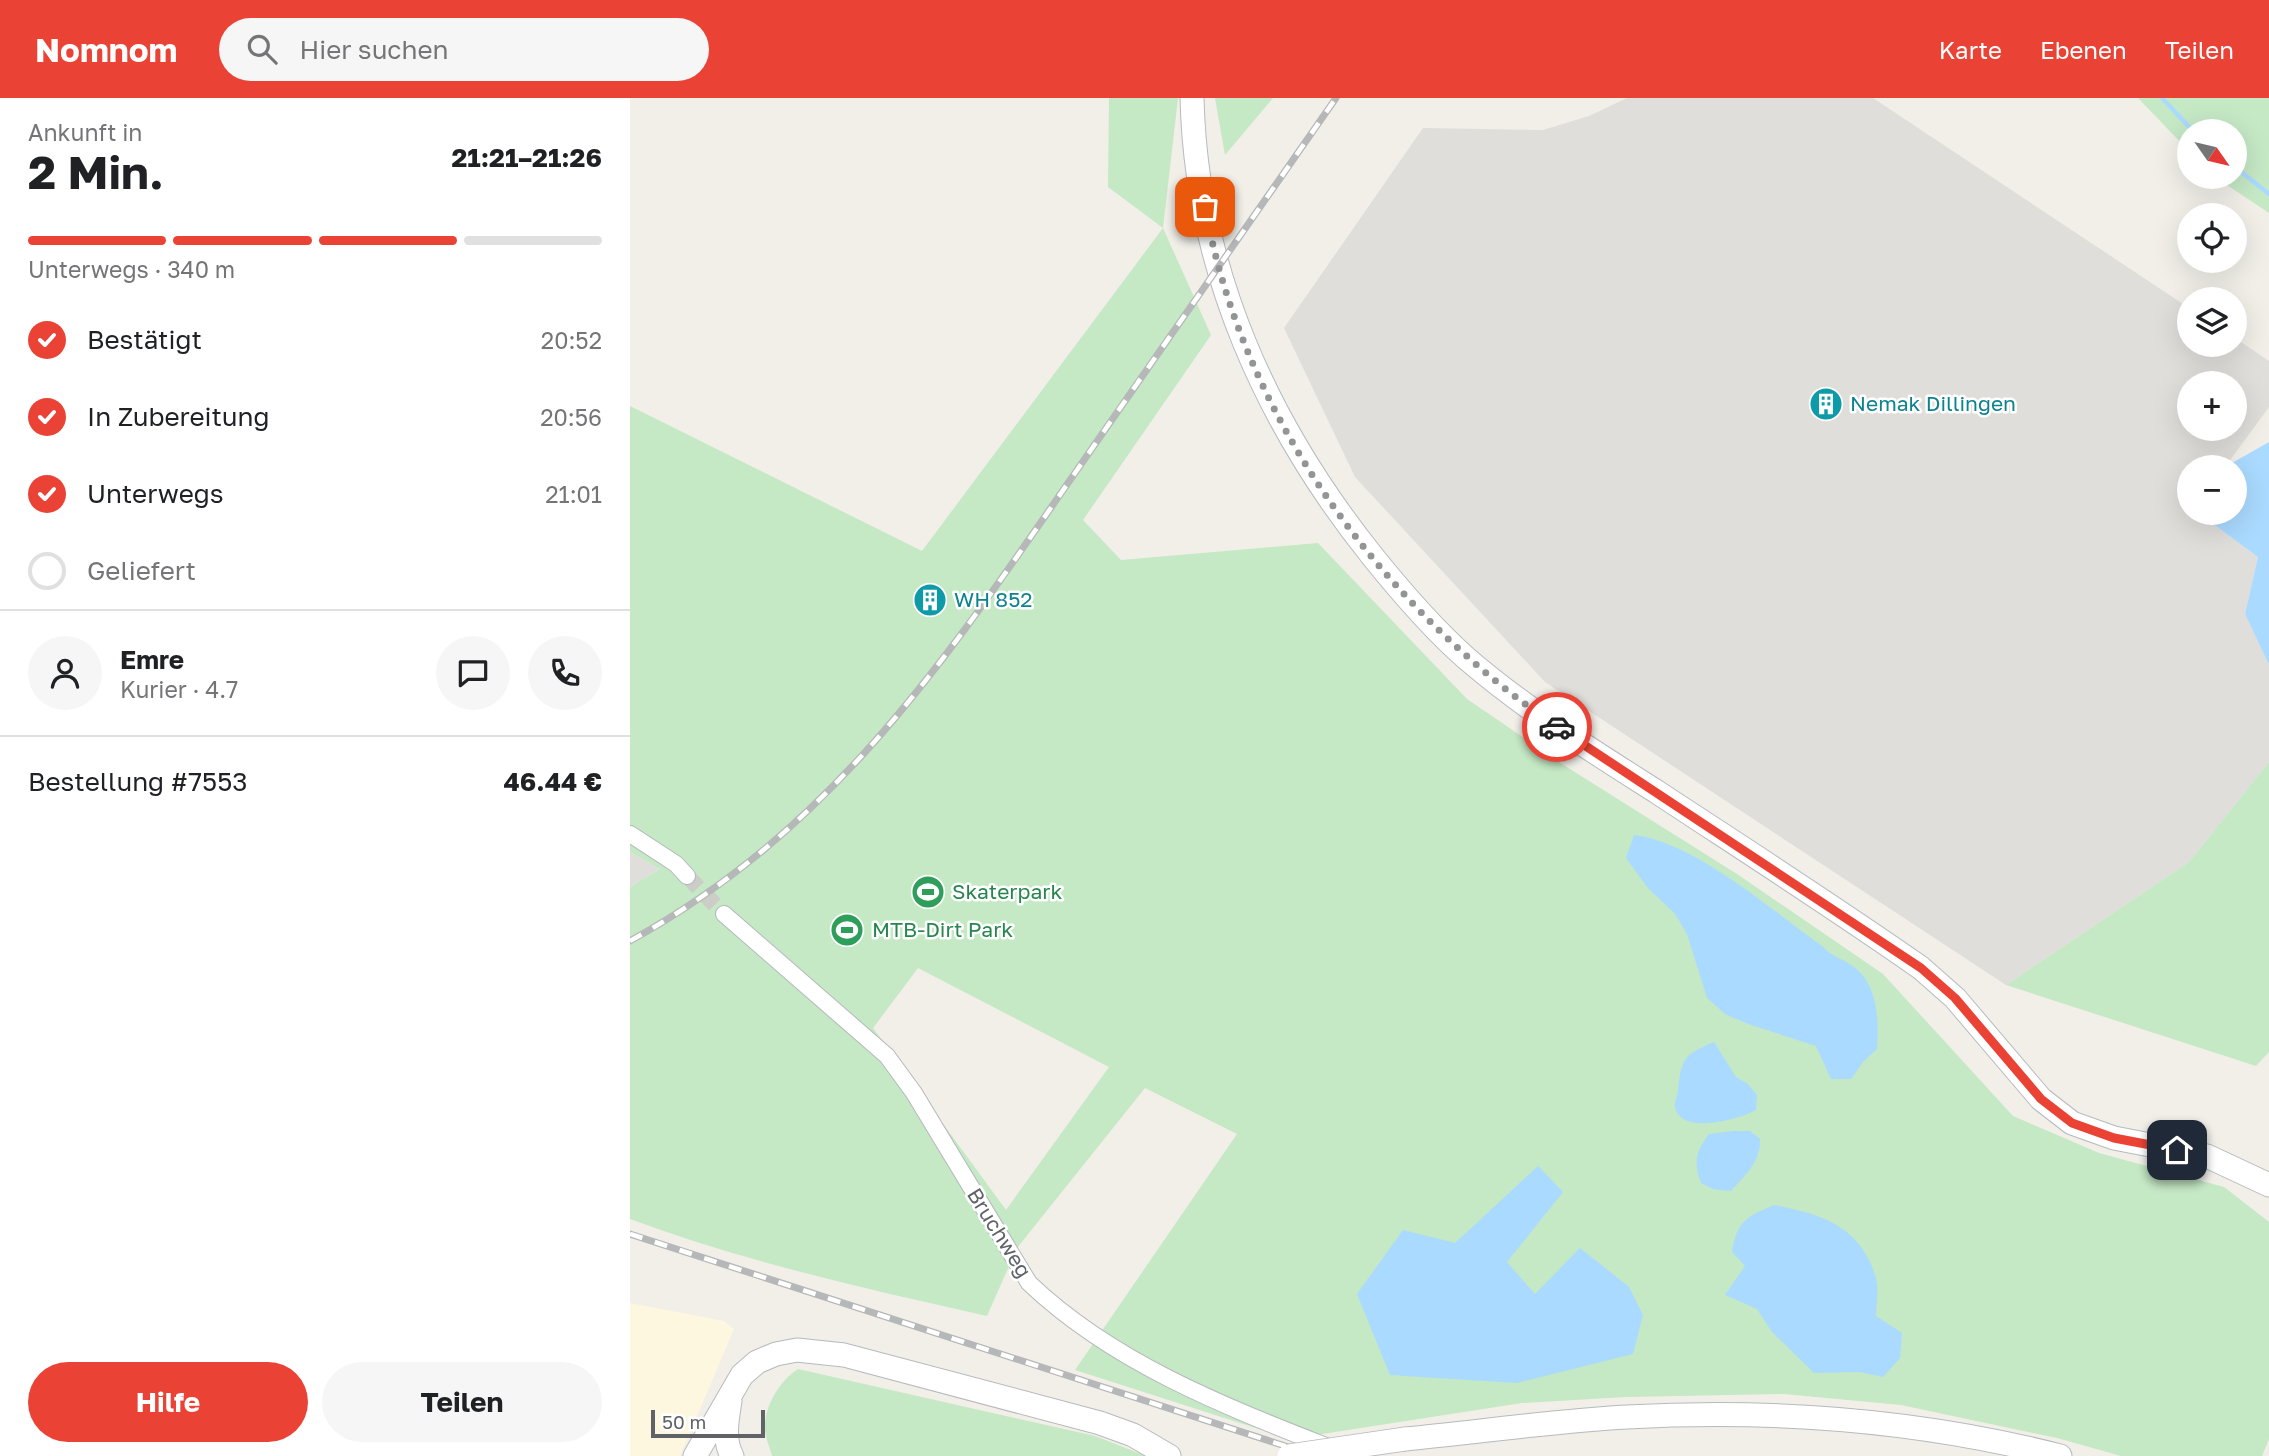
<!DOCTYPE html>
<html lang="de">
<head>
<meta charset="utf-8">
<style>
	:root { --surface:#fff; --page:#f6f6f6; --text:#202124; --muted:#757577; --line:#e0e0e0; --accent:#ea4335 }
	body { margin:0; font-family:"Golos Text",sans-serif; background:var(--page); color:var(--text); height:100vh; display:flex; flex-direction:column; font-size:26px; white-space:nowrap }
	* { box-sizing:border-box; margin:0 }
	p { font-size:23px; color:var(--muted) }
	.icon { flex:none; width:38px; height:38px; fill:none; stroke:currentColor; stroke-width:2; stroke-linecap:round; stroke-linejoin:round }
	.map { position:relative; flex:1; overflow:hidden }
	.drawer { display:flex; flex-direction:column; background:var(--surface); width:630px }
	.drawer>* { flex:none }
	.needle { width:46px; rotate:124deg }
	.fabs { position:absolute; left:1547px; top:21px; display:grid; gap:14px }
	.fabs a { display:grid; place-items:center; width:70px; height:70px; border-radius:50%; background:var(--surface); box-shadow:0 7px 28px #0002; font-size:35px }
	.scale { position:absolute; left:21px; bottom:18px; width:114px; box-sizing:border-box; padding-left:7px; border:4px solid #5f6368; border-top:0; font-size:19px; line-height:24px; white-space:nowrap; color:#5f6368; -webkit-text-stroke:5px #fff; paint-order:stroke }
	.pin { position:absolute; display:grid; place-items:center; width:60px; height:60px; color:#fff; margin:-30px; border-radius:14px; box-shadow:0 4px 10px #0006 }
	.courier { position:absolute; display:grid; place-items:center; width:70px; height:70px; margin:-35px; border:5px solid #ea4335; border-radius:50%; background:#fff; color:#222; box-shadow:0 2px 9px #0007 }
	.overview em { font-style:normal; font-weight:700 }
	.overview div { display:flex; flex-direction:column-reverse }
	.overview { display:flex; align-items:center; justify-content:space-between; height:119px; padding:0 28px }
	h1 { font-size:46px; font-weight:700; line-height:52px }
	.bar { display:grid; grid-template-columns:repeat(4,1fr); gap:10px 7px; align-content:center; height:84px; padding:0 28px }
	.bar i { height:9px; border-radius:5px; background:var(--line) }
	.bar .on { background:var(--accent) }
	.bar p { grid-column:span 4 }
	.line { display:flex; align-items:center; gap:18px; padding:0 28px; border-top:2px solid var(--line) }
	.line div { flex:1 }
	.round { display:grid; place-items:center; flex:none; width:74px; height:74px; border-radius:37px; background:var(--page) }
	ol { padding:0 28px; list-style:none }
	li { display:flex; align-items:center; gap:21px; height:77px }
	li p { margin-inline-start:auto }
	li .icon { padding:7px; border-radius:50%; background:var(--accent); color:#fff; stroke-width:4 }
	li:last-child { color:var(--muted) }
	li i { width:38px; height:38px; border:4px solid var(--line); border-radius:50% }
	.button { display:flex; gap:14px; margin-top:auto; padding:14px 28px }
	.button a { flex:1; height:80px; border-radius:42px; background:var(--accent); color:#fff; font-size:28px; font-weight:700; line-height:80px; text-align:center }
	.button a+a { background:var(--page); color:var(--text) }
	header { display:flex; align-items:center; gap:42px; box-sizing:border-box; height:98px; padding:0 35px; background:var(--accent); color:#fff }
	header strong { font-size:33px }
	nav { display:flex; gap:38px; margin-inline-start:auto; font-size:24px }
	.search { width:490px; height:63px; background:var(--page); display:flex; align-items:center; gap:18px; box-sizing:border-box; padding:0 24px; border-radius:38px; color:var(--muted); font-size:26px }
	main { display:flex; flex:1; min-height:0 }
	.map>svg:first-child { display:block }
</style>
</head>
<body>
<header>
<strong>Nomnom</strong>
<div class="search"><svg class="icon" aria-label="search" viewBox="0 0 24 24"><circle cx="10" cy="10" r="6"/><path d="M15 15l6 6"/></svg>Hier suchen</div>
<nav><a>Karte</a><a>Ebenen</a><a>Teilen</a></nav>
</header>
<main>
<section class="drawer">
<div class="overview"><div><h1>2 Min.</h1><p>Ankunft in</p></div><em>21:21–21:26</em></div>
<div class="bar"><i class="on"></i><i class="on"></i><i class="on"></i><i></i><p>Unterwegs · 340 m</p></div>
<ol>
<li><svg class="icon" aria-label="check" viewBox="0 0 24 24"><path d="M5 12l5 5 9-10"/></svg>Bestätigt<p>20:52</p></li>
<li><svg class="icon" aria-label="check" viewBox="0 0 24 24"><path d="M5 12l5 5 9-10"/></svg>In Zubereitung<p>20:56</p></li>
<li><svg class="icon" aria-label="check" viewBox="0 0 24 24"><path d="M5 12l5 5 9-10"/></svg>Unterwegs<p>21:01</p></li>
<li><i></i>Geliefert</li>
</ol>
<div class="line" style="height:126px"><a class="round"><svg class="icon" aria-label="person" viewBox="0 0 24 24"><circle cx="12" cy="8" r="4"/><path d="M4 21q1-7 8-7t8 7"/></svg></a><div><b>Emre</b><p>Kurier · 4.7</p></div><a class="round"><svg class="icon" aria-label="chat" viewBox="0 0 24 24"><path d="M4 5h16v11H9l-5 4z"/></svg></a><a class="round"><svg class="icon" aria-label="phone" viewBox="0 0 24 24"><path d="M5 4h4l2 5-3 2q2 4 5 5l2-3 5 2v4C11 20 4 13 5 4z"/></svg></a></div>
<div class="line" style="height:91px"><div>Bestellung #7553</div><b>46.44 €</b></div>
<div class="button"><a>Hilfe</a><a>Teilen</a></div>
</section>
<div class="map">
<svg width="1639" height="1358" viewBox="0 0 1639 1358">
	<rect width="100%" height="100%" fill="#f1efe8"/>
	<path fill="#fef7e0" d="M0 1205 94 1223 104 1231 50 1358H0Z"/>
	<path fill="#e0deda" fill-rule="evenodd" d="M997 0H1243L1559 210V247H1605V240L1639 263V309L1595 369H1559V415H1574L1573 419 1628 459 1615 516 1639 567V664L1559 764 1376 887 915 584 725 379 654 230 793 30 913 32 959 18ZM1559 285H1605V331H1559Z
		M0 754 30 771 0 789Z"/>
	<path fill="#c5e8c5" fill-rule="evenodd" d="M479 0H548L533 130 581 237 453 422 491 462 688 445 837 601 932 666 1107 776 1253 876 1383 1018 1469 1055 1594 1089 1639 1124V1341L1632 1358H1491L1427 1340 1271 1307 1154 1296 996 1299 892 1305 660 1341 445 1272 607 1036 515 990 387 1150 357 1218C237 1191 115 1164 0 1121V789L30 771 0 754V308L292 453 533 130 478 89ZM288 870 479 969 376 1112 243 930Z
		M585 0H643L595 57Z
		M1508 0H1639V115L1585 79H1605V33H1559V53Z
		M1639 664V954L1626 968 1376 887 1559 764Z
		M168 1271 465 1338 516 1358H142C140 1350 135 1339 135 1330 134 1309 150 1282 168 1271Z"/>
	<path fill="#aadaff" d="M1639 344V567L1615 516 1628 459 1572 418 1574 415H1605V369H1595Z
		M1004 737C1067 745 1139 811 1192 848 1203 860 1212 860 1224 869 1248 887 1249 923 1247 951L1233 964 1221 981H1201L1186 948 1118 926 1095 916 1077 900 1057 836 1045 816 1017 789 996 760Z
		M1084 944 1106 979 1118 986 1127 997 1126 1012C1110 1021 1051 1038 1045 1009 1044 1004 1048 997 1048 992 1052 960 1053 957 1084 944Z
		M1103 1033H1120L1130 1041C1131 1064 1115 1077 1101 1093L1083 1091 1071 1085C1063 1063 1066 1054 1079 1036Z
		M908 1068 933 1094 877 1164 905 1196 950 1150 999 1189 1013 1217 1003 1256 887 1285 760 1277 727 1196 773 1132 825 1145Z
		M1144 1107C1191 1116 1231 1128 1246 1180 1249 1191 1246 1206 1246 1218L1272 1235 1270 1260 1253 1279 1230 1274 1184 1275 1142 1234 1127 1211 1095 1197 1115 1168 1102 1154C1107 1123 1116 1119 1144 1107Z"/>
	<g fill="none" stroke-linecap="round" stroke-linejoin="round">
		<path stroke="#aadaff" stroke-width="4.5" d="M1532 0 1563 33
			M1605 69 1639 96"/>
		<path stroke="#ccccc8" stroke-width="16" stroke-dasharray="16 8" stroke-linecap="butt" d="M57 778 94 816"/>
		<defs>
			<path id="street" d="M0 736 46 766 57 778
				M94 816 257 958 284 995 399 1185C483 1265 594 1308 701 1350"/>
			<path id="secondary" d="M562 0C566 171 637 327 743 459 772 495 801 529 836 560 895 611 961 652 1027 694 1115 752 1204 809 1291 870L1325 900 1411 1001 1442 1025 1484 1040 1577 1058 1639 1087
				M100 1303C97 1322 93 1341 102 1358
				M775 1341C848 1334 923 1323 997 1319 1143 1311 1289 1322 1430 1358
				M65 1358 112 1277 127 1264 146 1256 167 1252 214 1257 470 1325 503 1337 539 1358"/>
		</defs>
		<use href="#street" stroke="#b5b8bc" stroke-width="18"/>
		<use href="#secondary" stroke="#b6babf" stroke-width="25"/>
		<use href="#street" stroke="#fff" stroke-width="16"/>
		<use href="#secondary" stroke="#fff" stroke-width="23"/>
		<defs>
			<path id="rail" d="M0 843C209 728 322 552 454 362 538 241 622 121 706 0
				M0 1136 686 1358"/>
		</defs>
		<use href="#rail" stroke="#b6b7b8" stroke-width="7"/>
		<use href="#rail" stroke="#fff" stroke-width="4.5" stroke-dasharray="13" stroke-linecap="butt"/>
		<defs>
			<path id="secondary-bridge" d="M659 1358 775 1341"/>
		</defs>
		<use href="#secondary-bridge" stroke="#b6babf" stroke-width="25" stroke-linecap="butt"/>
		<use href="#secondary-bridge" stroke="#fff" stroke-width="23"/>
	</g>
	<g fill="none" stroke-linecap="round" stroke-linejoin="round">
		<path stroke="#929495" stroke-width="7" stroke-dasharray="0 12.6" d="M575 109C613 320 752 509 927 629"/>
		<path stroke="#ea4335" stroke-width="9" d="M927 629 1291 870 1325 900 1411 1001 1442 1025 1484 1040 1547 1052"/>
	</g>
	<defs>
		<symbol id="building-disc" viewBox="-11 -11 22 22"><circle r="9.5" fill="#0f9aa8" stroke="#fff"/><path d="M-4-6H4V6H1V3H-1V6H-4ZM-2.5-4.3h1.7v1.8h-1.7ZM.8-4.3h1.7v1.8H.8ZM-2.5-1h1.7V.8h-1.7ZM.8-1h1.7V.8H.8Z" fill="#fff"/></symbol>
		<symbol id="stadium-disc" viewBox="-11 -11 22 22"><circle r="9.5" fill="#2e9e5b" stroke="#fff"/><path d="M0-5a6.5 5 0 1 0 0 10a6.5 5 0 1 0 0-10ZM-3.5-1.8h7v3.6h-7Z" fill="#fff"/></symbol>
	</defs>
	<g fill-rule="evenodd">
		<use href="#building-disc" x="1177" y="287" width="38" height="38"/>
		<use href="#building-disc" x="281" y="483" width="38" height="38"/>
		<use href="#stadium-disc" x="279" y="775" width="38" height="38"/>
		<use href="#stadium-disc" x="198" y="813" width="38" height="38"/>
	</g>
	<g text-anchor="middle" stroke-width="5" stroke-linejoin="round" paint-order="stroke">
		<g font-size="21" fill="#0d838f" stroke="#fff" text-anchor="start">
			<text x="1220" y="313">Nemak Dillingen</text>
			<text x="324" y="509">WH 852</text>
		</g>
		<g font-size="21" fill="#27864d" stroke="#fff" text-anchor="start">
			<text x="322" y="801">Skaterpark</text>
			<text x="242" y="839">MTB-Dirt Park</text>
		</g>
		<g font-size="21" fill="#5f6368" stroke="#fff">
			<text transform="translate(369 1135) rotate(58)" y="7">Bruchweg</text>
		</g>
	</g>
</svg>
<div class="fabs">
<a><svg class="needle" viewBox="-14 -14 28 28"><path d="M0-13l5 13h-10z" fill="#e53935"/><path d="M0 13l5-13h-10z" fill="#757577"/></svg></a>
<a><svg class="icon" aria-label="locate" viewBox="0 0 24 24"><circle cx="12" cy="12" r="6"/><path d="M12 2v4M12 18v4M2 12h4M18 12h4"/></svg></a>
<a><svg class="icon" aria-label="layers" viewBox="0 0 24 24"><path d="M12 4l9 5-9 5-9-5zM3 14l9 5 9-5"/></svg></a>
<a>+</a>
<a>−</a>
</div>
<div class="scale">50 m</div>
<div class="pin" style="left:575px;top:109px;background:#ea580c"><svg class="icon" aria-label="bag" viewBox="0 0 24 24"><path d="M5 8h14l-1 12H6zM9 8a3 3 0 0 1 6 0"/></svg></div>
<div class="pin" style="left:1547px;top:1052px;background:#1f2937"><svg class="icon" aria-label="home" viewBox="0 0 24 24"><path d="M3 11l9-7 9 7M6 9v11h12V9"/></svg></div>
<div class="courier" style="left:927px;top:629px"><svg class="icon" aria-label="car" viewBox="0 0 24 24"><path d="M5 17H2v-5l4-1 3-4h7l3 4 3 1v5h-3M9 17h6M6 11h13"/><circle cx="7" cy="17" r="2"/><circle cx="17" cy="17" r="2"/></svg></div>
</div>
</main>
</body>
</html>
